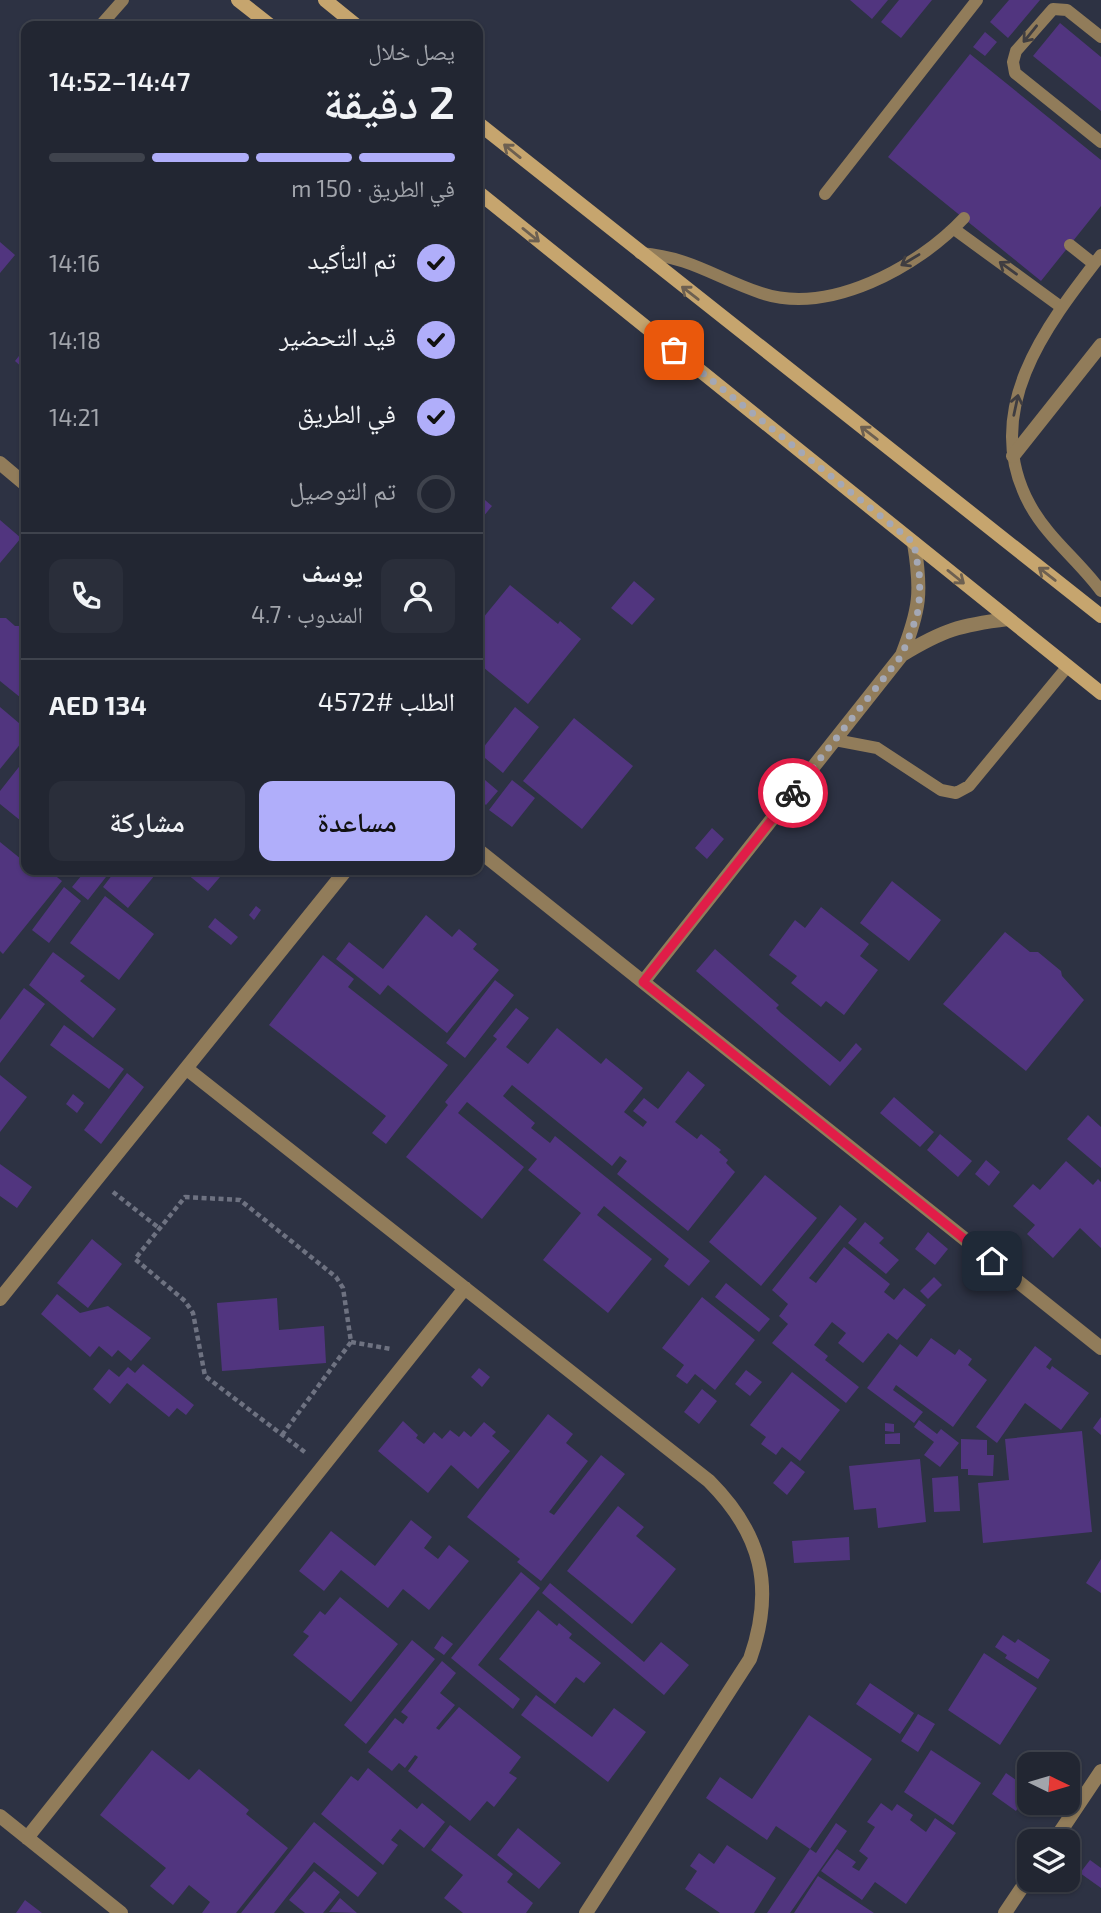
<!DOCTYPE html>
<html lang="ar">
<head>
<meta charset="utf-8">
<style>
	:root { --surface:#222632; --page:#2a2e3a; --text:#f1f3f6; --muted:#a2a5ac; --line:#3f434d; --accent:#b0aefa }
	body { margin:0; font-family:"Exo 2","Noto Naskh Arabic",sans-serif; background:var(--page); color:var(--text); direction:rtl; height:100vh; display:flex; flex-direction:column; font-size:26px; white-space:nowrap }
	* { box-sizing:border-box; margin:0 }
	p { font-size:23px; color:var(--muted) }
	.icon { flex:none; width:38px; height:38px; fill:none; stroke:currentColor; stroke-width:2; stroke-linecap:round; stroke-linejoin:round }
	.map { position:relative; flex:1; overflow:hidden; direction:ltr }
	.sheet { position:absolute; left:21px; top:21px; width:462px; height:854px; display:flex; flex-direction:column; background:var(--surface); border-radius:14px; box-shadow:0 2px 5px #0004,0 0 0 2px var(--line); direction:rtl }
	.sheet>* { flex:none }
	.needle { width:46px; rotate:95deg }
	.controls { position:absolute; left:1017px; top:1752px; display:grid; gap:14px }
	.controls a { display:grid; place-items:center; width:63px; height:63px; border-radius:14px; background:var(--surface); box-shadow:0 2px 5px #0004,0 0 0 2px var(--line); font-size:35px }
	.pin { position:absolute; display:grid; place-items:center; width:60px; height:60px; color:#fff; margin:-30px; border-radius:14px; box-shadow:0 4px 10px #0006 }
	.courier { position:absolute; display:grid; place-items:center; width:70px; height:70px; margin:-35px; border:5px solid #e11d48; border-radius:50%; background:#fff; color:#222; box-shadow:0 2px 9px #0007 }
	.head em { font-style:normal; font-weight:600 }
	.head div { display:flex; flex-direction:column-reverse }
	.head { display:flex; align-items:center; justify-content:space-between; height:119px; padding:0 28px }
	h1 { font-size:46px; font-weight:600; line-height:52px }
	.bar { display:grid; grid-template-columns:repeat(4,1fr); gap:10px 7px; align-content:center; height:84px; padding:0 28px }
	.bar i { height:9px; border-radius:5px; background:var(--line) }
	.bar .active { background:var(--accent) }
	.bar p { grid-column:span 4 }
	.line { display:flex; align-items:center; gap:18px; padding:0 28px; border-top:2px solid var(--line) }
	.line div { flex:1 }
	.round { display:grid; place-items:center; flex:none; width:74px; height:74px; border-radius:14px; background:var(--page) }
	ol { padding:0 28px; list-style:none }
	li { display:flex; align-items:center; gap:21px; height:77px }
	li p { margin-inline-start:auto }
	li .icon { padding:7px; border-radius:50%; background:var(--accent); color:#111; stroke-width:4 }
	li:last-child { color:var(--muted) }
	li i { width:38px; height:38px; border:4px solid var(--line); border-radius:50% }
	.cta { display:flex; gap:14px; margin-top:auto; padding:14px 28px }
	.cta a { flex:1; height:80px; border-radius:14px; background:var(--accent); color:#111; font-size:28px; font-weight:600; line-height:80px; text-align:center }
	.cta a+a { background:var(--page); color:var(--text) }
	.map>svg:first-child { display:block }
</style>
</head>
<body>
<div class="map">
<svg width="1101" height="1913" viewBox="0 0 1101 1913">
	<rect width="100%" height="100%" fill="#2d3243"/>
	<path fill="#51357f" d="M850 0H888L872 19Z
		M899 0H932L901 38 881 22Z
		M1009 0H1040L1008 38 990 22Z
		M1060 23 1101 57V111L1033 56Z
		M985 32 997 42 985 56 973 47Z
		M970 54 1101 160V206L1041 281 888 157Z
		M0 242 15 255 0 273Z
		M26 347V371L15 361Z
		M478 494 492 506 478 523Z
		M0 520 21 538 0 563Z
		M634 581 655 599 632 625 611 608Z
		M510 585 558 624 560 621 581 639 528 704 478 663V624Z
		M0 618H6L15 626H26V702L0 681Z
		M0 707 26 729V737L0 769Z
		M515 707 539 727 503 773 479 753Z
		M574 718 633 766 582 829 523 781Z
		M22 763 26 767V825L0 804V791Z
		M478 774 498 791 486 805 478 798Z
		M512 780 535 798 512 827 489 810Z
		M712 828 724 839 707 859 695 848Z
		M0 842 21 859 26 853V870H48L62 881 3 954 0 951Z
		M86 870H97L106 877 88 900 72 887Z
		M116 870H159L128 908 103 887Z
		M182 870H226L208 891Z
		M892 881 941 920 909 961 860 923Z
		M64 887 81 901 49 943 32 930Z
		M105 896 154 934 119 980 70 943Z
		M256 906 261 910 254 920 249 915Z
		M821 907 869 944 860 956 878 970 844 1015 826 1001 821 1007 791 983 797 976 769 955 795 920 805 928Z
		M426 915 452 937 459 929 477 944 473 949 499 970 447 1033 388 985 380 995 336 959 349 942 383 969Z
		M215 918 238 937 231 945 208 927Z
		M1005 932 1030 952H1038L1061 971 1062 976 1084 1000 1026 1071 943 1004Z
		M715 949 779 1005 776 1008 781 1013 840 1062 856 1043 862 1049 830 1086 696 971Z
		M53 952 85 976 80 981 116 1009 93 1038 29 985Z
		M323 955 354 979 348 987 448 1065 386 1144 372 1133 386 1116 269 1025Z
		M495 980 514 995 465 1058 446 1043Z
		M24 988 45 1004 0 1063V1020Z
		M516 1008 529 1018 506 1047 528 1064 557 1028 601 1064 606 1058 643 1088 624 1112 643 1127 647 1122 633 1111 644 1098 658 1109 688 1071 705 1085 675 1122 697 1139 701 1134 721 1150 719 1152 728 1160 726 1163 735 1172 688 1231 617 1174 627 1161 620 1156 612 1166 512 1085 503 1096 535 1123 531 1128 550 1143 555 1136 710 1261 689 1286 664 1266 669 1259 604 1206 597 1215 652 1259 608 1313 543 1260 581 1213 528 1170 537 1159 467 1102 458 1113 524 1167 482 1219 406 1157 448 1105 445 1102 497 1039 493 1036Z
		M64 1025 124 1069 109 1089 50 1045Z
		M127 1073 144 1087 101 1144 84 1130Z
		M0 1075 27 1097 0 1132Z
		M73 1094 84 1103 77 1113 66 1104Z
		M894 1097 934 1132 920 1147 880 1113Z
		M1088 1115 1101 1127V1168L1067 1139Z
		M940 1134 972 1161 958 1177 927 1150Z
		M986 1160 1000 1172 989 1186 975 1174Z
		M1066 1161 1093 1185 1098 1179 1101 1182V1248L1080 1228 1053 1258 1027 1234 1035 1225 1013 1206 1033 1184 1040 1190Z
		M0 1164 32 1187 17 1208 0 1196Z
		M765 1175 817 1218 761 1286 709 1242Z
		M840 1205 857 1219 809 1278 816 1283 844 1247 890 1284 884 1292 894 1300 904 1288 926 1305 897 1340 888 1333 863 1363 838 1343 846 1333 832 1322 814 1345 828 1356 825 1360 859 1387 846 1403 772 1343 788 1324 779 1316 788 1304 772 1290Z
		M865 1222 884 1238 879 1243 899 1260 886 1274 848 1243Z
		M928 1232 948 1249 935 1265 915 1249Z
		M92 1239 122 1264 88 1308 57 1283Z
		M934 1277 942 1285 928 1299 920 1291Z
		M726 1283 770 1319 759 1332 715 1297Z
		M57 1294 80 1313 108 1306 151 1338 131 1361 118 1350 112 1357 99 1346 90 1357 41 1314Z
		M702 1297 755 1340 715 1390 695 1374 687 1384 676 1376 684 1365 662 1348Z
		M277 1298 279 1330 324 1326 326 1363 222 1371 217 1303Z
		M931 1338 955 1355 959 1349 972 1359 968 1365 987 1380 953 1427 896 1385 893 1390 923 1412 914 1423 867 1388 900 1344 917 1357Z
		M1035 1346 1052 1359 1046 1367 1050 1370 1052 1366 1089 1393 1061 1430 1025 1403 997 1443 976 1427Z
		M143 1364 194 1405 186 1415 177 1408 169 1417 127 1383 110 1404 93 1389 109 1369 119 1377 128 1367 135 1373Z
		M479 1368 490 1377 482 1387 471 1377Z
		M746 1370 762 1382 750 1396 735 1384Z
		M792 1372 840 1410 800 1461 782 1447 776 1455 761 1444 766 1437 750 1425Z
		M702 1389 717 1401 699 1424 684 1412Z
		M548 1414 573 1434 566 1443 588 1461 549 1512 554 1515 601 1455 625 1474 541 1581 517 1562 520 1559 467 1517Z
		M1101 1417V1435L1093 1428Z
		M919 1420 937 1434 941 1429 959 1443 940 1467 924 1455 934 1442 914 1427Z
		M403 1421 418 1435 416 1438 424 1444 434 1432 442 1439 450 1430 459 1437 464 1431 471 1437 484 1422 496 1432 492 1436 510 1451 478 1489 451 1465 428 1493 378 1451Z
		M885 1423 894 1424V1432L885 1431Z
		M1082 1431 1092 1532 983 1543 978 1483 1009 1480 1005 1439Z
		M900 1433V1444H885V1434Z
		M961 1439 987 1440V1455H994L993 1476 968 1475V1469H961Z
		M920 1459 926 1522 878 1528 876 1508 854 1510 849 1466Z
		M791 1461 805 1472 787 1495 773 1483Z
		M958 1476 960 1511 934 1512 932 1478Z
		M618 1506 644 1527 636 1536 676 1569 632 1624 567 1571Z
		M411 1520 432 1537 424 1548 438 1559 449 1545 469 1561 429 1610 403 1589 388 1608 341 1570 324 1591 299 1571 331 1531 375 1566Z
		M849 1537 850 1560 794 1563 792 1541Z
		M1101 1559V1593L1086 1583Z
		M521 1572 540 1588 478 1665 520 1699 513 1709 451 1658Z
		M550 1583 644 1662 661 1642 689 1665 664 1695 542 1593Z
		M340 1597 398 1644 351 1702 293 1655 309 1636 303 1632 320 1611 325 1615Z
		M538 1610 557 1626 559 1623 572 1634 569 1638 601 1663 584 1683 576 1677 555 1704 499 1659Z
		M1003 1635 1015 1643 1018 1639 1050 1660 1038 1679 1005 1658 1007 1655 995 1647Z
		M442 1636 453 1644 444 1655 434 1648Z
		M412 1640 435 1659 366 1744 344 1725Z
		M984 1653 1037 1688 1000 1745 948 1710Z
		M442 1661 456 1673 440 1693 455 1705 436 1728 439 1730 459 1707 521 1757 509 1773 517 1778 494 1807 487 1801 470 1821 408 1771 418 1757 415 1755 405 1768 399 1763 392 1771 368 1752 395 1718 403 1724 408 1717 401 1712Z
		M870 1683 914 1713 900 1734 856 1704Z
		M536 1695 592 1737 614 1708 646 1732 608 1782 521 1715Z
		M918 1714 935 1724 918 1752 901 1741Z
		M809 1715 872 1759 810 1849 776 1826 767 1840 706 1798 720 1777 752 1799Z
		M152 1750 189 1780 199 1769 249 1810 246 1814 288 1848 236 1913H202L210 1902 189 1885 173 1905 150 1886 166 1868 100 1815Z
		M931 1750 981 1783 953 1825 904 1792Z
		M368 1768 417 1809 422 1803 445 1822 424 1848 400 1829 391 1840 398 1845 383 1865 321 1814 351 1776 358 1781Z
		M1006 1773 1029 1789 1016 1811 992 1794Z
		M881 1803 892 1811 897 1804 913 1815 910 1820 926 1832 935 1818 956 1833 906 1904 875 1882 862 1900 821 1871 837 1849 856 1862 852 1867 859 1871 868 1858 859 1851 875 1827 867 1822Z
		M314 1822 377 1873 358 1897 314 1862 274 1913H241Z
		M836 1823 847 1831 790 1913H767L810 1849 816 1853Z
		M450 1825 513 1874 507 1882 533 1903 526 1913H463L444 1898 463 1875 431 1850Z
		M518 1828 561 1863 539 1889 497 1855Z
		M727 1845 776 1878 754 1913H720L685 1889 697 1871 690 1866 699 1853 714 1864Z
		M1090 1860 1101 1868V1888L1080 1873Z
		M314 1871 340 1892 323 1913H305L289 1900Z
		M818 1876 874 1913H794Z
		M340 1898 357 1913 329 1912Z
		M25 1900 42 1913H16Z"/>
	<g fill="none" stroke-linecap="round" stroke-linejoin="round">
		<path stroke="#6e7281" stroke-width="4.5" stroke-dasharray="5 3.5" stroke-linecap="butt" d="M113 1192 159 1228
			M351 1342 391 1349
			M282 1435 351 1342 343 1288 336 1277 240 1200 185 1197 135 1259 185 1301 193 1313 205 1376 306 1453"/>
		<path stroke="#917c5a" stroke-width="12" d="M100 26 123 0
			M1101 37 1067 10 1053 9 1016 51 1013 62 1015 73 1101 142
			M825 194 977 0
			M954 229 1061 307
			M1070 245 1094 264
			M640 253C691 257 716 278 761 293 829 316 918 267 964 218
			M1101 255C1046 326 979 412 1030 505 1048 538 1079 561 1101 591
			M835 740 877 748 941 790 956 793 969 786 1068 666"/>
		<path stroke="#917c5a" stroke-width="14" d="M1013 456 1101 345
			M0 463 26 485
			M902 655C943 630 960 625 1008 619
			M478 850 1101 1348
			M643 982 902 655C920 609 922 592 914 543
			M187 1069 709 1481C762 1534 775 1588 750 1659L586 1913
			M0 1299 346 870
			M0 1816 121 1913
			M27 1838 465 1288
			M1054 1841 1101 1771
			M1005 1913 1029 1877"/>
		<path stroke="#c6a56e" stroke-width="14" d="M238 0 271 26
			M325 0 357 26
			M478 123 1101 616
			M478 192 1101 693"/>
	</g>
	<defs><path id="oneway-shaft" d="M-6 0H5M1.5-3L5.5 0L1.5 3" fill="none" stroke-width="1.6" stroke-linecap="round" stroke-linejoin="round" transform="scale(1.75)"/></defs>
	<g stroke="#3f3d41">
		<use href="#oneway-shaft" transform="translate(1030 34) rotate(129)"/>
		<use href="#oneway-shaft" transform="translate(910 260) rotate(149)"/>
		<use href="#oneway-shaft" transform="translate(1008 268) rotate(-144)"/>
		<use href="#oneway-shaft" transform="translate(1016 405) rotate(-78)"/>
	</g>
	<g stroke="#6d6051">
		<use href="#oneway-shaft" transform="translate(512 151) rotate(-141)"/>
		<use href="#oneway-shaft" transform="translate(531 235) rotate(39)"/>
		<use href="#oneway-shaft" transform="translate(690 293) rotate(-142)"/>
		<use href="#oneway-shaft" transform="translate(869 433) rotate(-142)"/>
		<use href="#oneway-shaft" transform="translate(1047 574) rotate(-142)"/>
		<use href="#oneway-shaft" transform="translate(956 577) rotate(39)"/>
	</g>
	<g fill="none" stroke-linecap="round" stroke-linejoin="round">
		<path stroke="#a4a8b5" stroke-width="7" stroke-dasharray="0 12.6" d="M674 350 914 543 920 579 919 604 917 616 902 655 793 793"/>
		<path stroke="#e11d48" stroke-width="9" d="M793 793 643 982 992 1261"/>
	</g>
</svg>
<div class="controls">
<a><svg class="needle" viewBox="-14 -14 28 28"><path d="M0-13l5 13h-10z" fill="#e53935"/><path d="M0 13l5-13h-10z" fill="#a2a5ac"/></svg></a>
<a><svg class="icon" aria-label="layers" viewBox="0 0 24 24"><path d="M12 4l9 5-9 5-9-5zM3 14l9 5 9-5"/></svg></a>
</div>
<div class="pin" style="left:674px;top:350px;background:#ea580c"><svg class="icon" aria-label="bag" viewBox="0 0 24 24"><path d="M5 8h14l-1 12H6zM9 8a3 3 0 0 1 6 0"/></svg></div>
<div class="pin" style="left:992px;top:1261px;background:#1f2937"><svg class="icon" aria-label="home" viewBox="0 0 24 24"><path d="M3 11l9-7 9 7M6 9v11h12V9"/></svg></div>
<div class="courier" style="left:793px;top:793px"><svg class="icon" aria-label="bike" viewBox="0 0 24 24"><circle cx="6" cy="16" r="4"/><circle cx="18" cy="16" r="4"/><path d="M6 16l4-8h5l3 8M10 8l3 8H6M13 5h3"/></svg></div>
<section class="sheet">
<div class="head"><div><h1>2 دقيقة</h1><p>يصل خلال</p></div><em>14:47–14:52</em></div>
<div class="bar"><i class="active"></i><i class="active"></i><i class="active"></i><i></i><p>في الطريق · 150 m</p></div>
<ol>
<li><svg class="icon" aria-label="check" viewBox="0 0 24 24"><path d="M5 12l5 5 9-10"/></svg>تم التأكيد<p>14:16</p></li>
<li><svg class="icon" aria-label="check" viewBox="0 0 24 24"><path d="M5 12l5 5 9-10"/></svg>قيد التحضير<p>14:18</p></li>
<li><svg class="icon" aria-label="check" viewBox="0 0 24 24"><path d="M5 12l5 5 9-10"/></svg>في الطريق<p>14:21</p></li>
<li><i></i>تم التوصيل</li>
</ol>
<div class="line" style="height:126px"><a class="round"><svg class="icon" aria-label="person" viewBox="0 0 24 24"><circle cx="12" cy="8" r="4"/><path d="M4 21q1-7 8-7t8 7"/></svg></a><div><b>يوسف</b><p>المندوب · 4.7</p></div><a class="round"><svg class="icon" aria-label="phone" viewBox="0 0 24 24"><path d="M5 4h4l2 5-3 2q2 4 5 5l2-3 5 2v4C11 20 4 13 5 4z"/></svg></a></div>
<div class="line" style="height:91px"><div>الطلب #4572</div><b>AED 134</b></div>
<div class="cta"><a>مساعدة</a><a>مشاركة</a></div>
</section>
</div>
</body>
</html>
